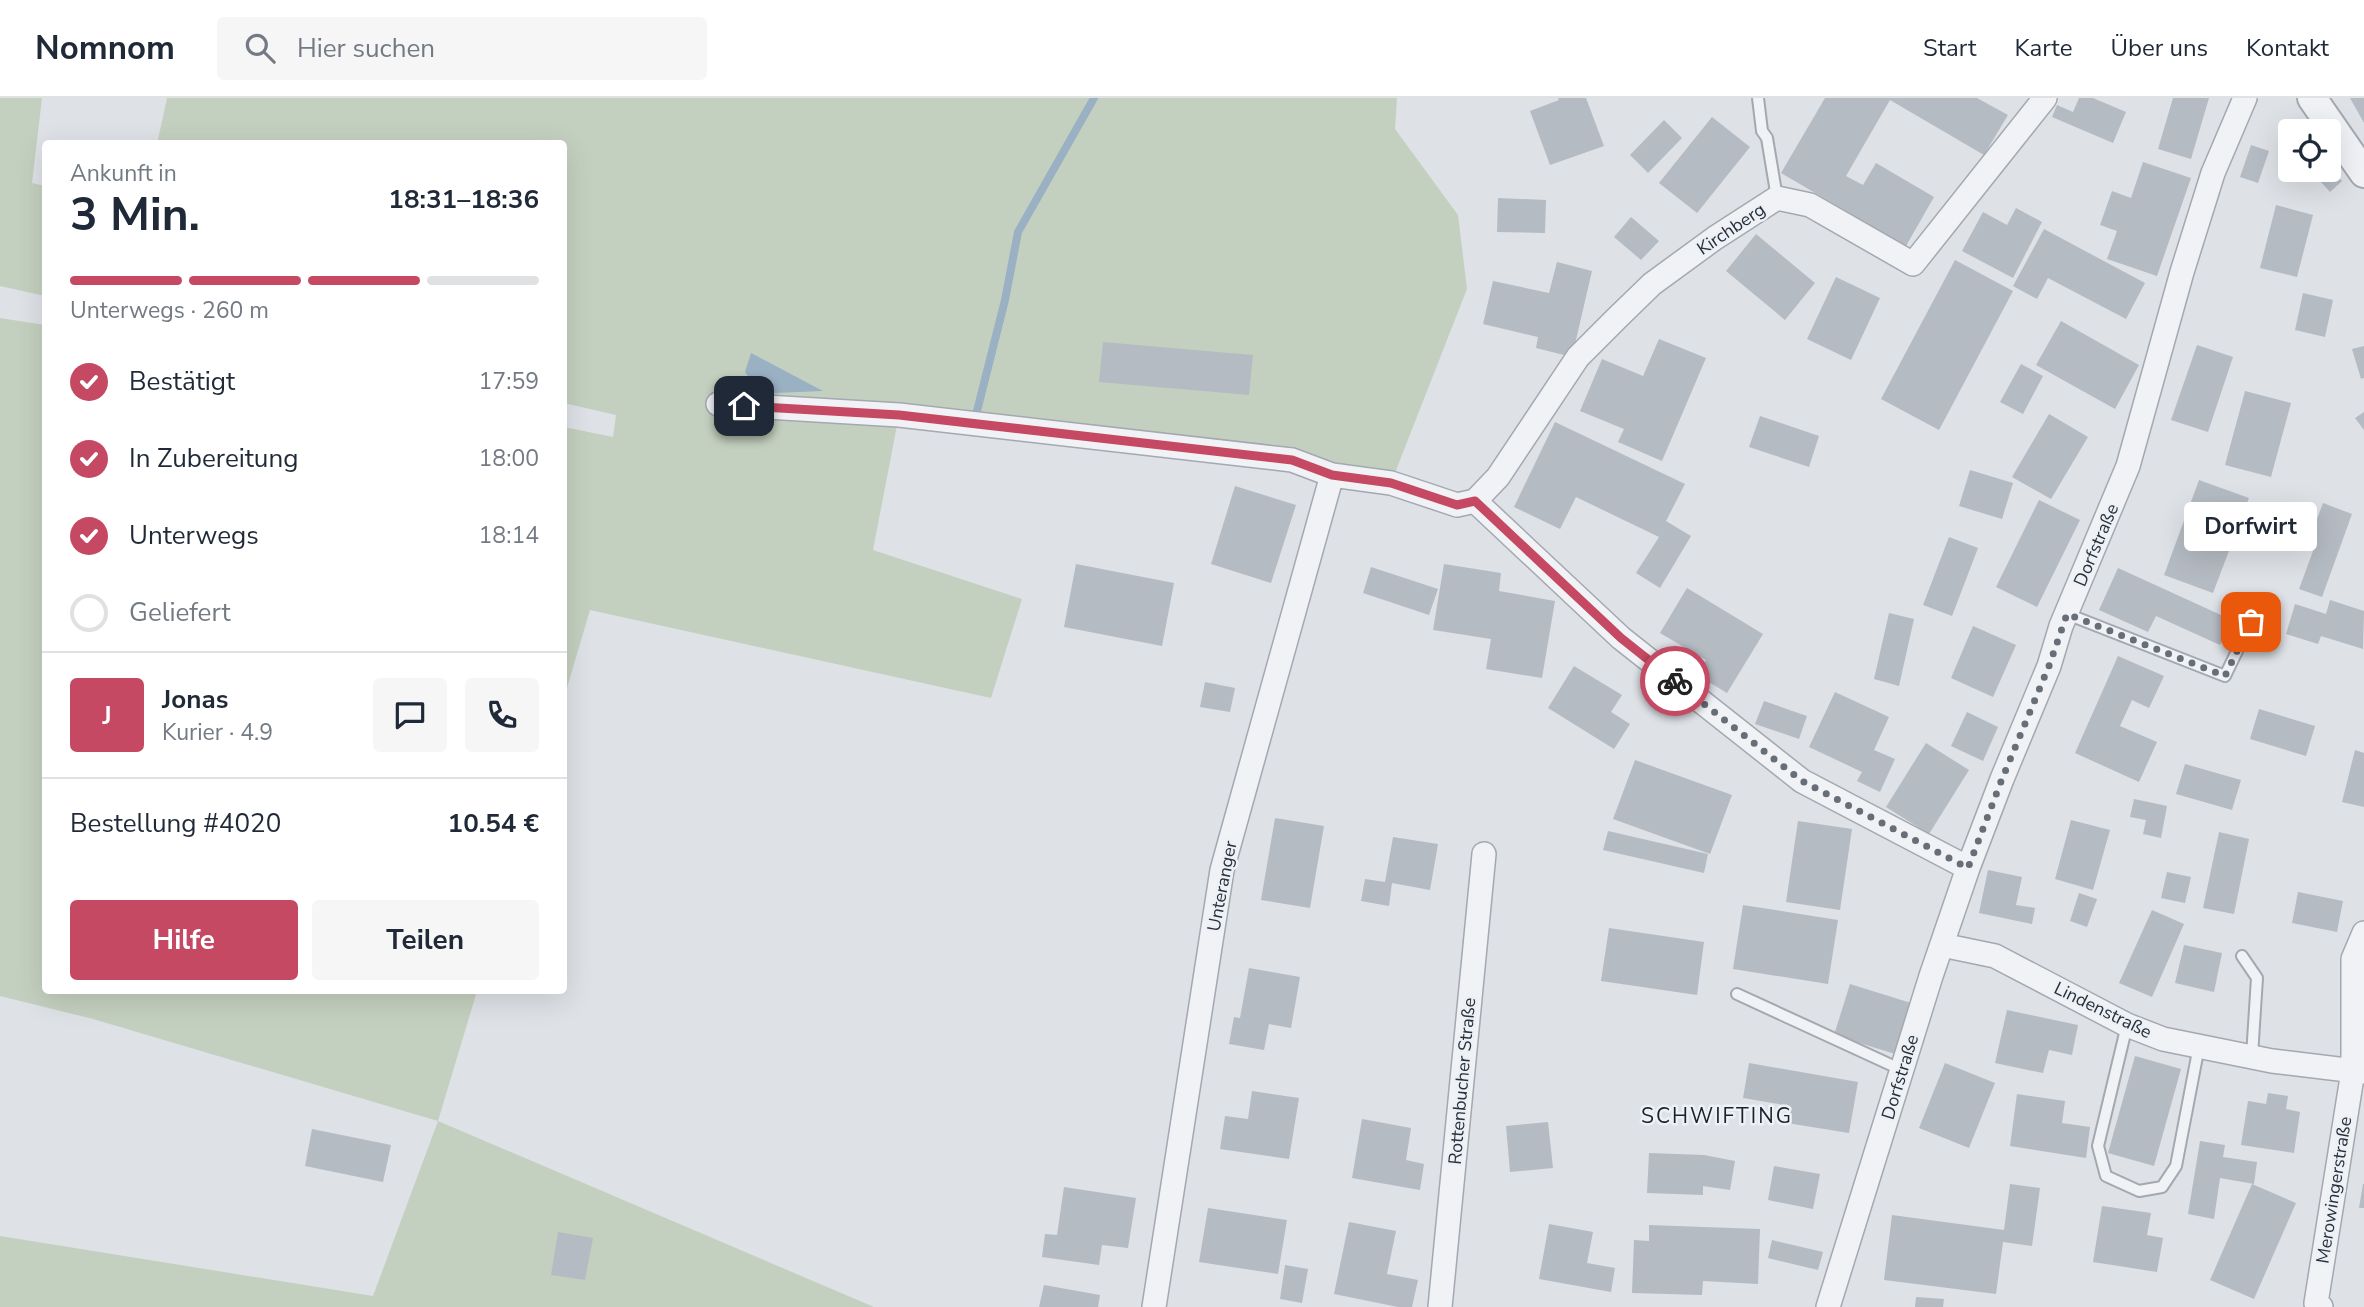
<!DOCTYPE html>
<html lang="de">
<head>
<meta charset="utf-8">
<style>
	:root { --surface:#fff; --page:#f6f6f7; --text:#1f2937; --muted:#747a83; --line:#e0e1e3; --accent:#c54962 }
	body { margin:0; font-family:"Nunito Sans",sans-serif; background:var(--page); color:var(--text); height:100vh; display:flex; flex-direction:column; font-size:26px; white-space:nowrap }
	* { box-sizing:border-box; margin:0 }
	p { font-size:23px; color:var(--muted) }
	.icon { flex:none; width:38px; height:38px; fill:none; stroke:currentColor; stroke-width:2; stroke-linecap:round; stroke-linejoin:round }
	.map { position:relative; flex:1; overflow:hidden }
	.side { position:absolute; left:42px; top:42px; width:525px; height:854px; display:flex; flex-direction:column; background:var(--surface); border-radius:7px; box-shadow:0 7px 28px #0002 }
	.side>* { flex:none }
	.tools { position:absolute; left:2278px; top:21px; display:grid; gap:14px }
	.tools a { display:grid; place-items:center; width:63px; height:63px; border-radius:7px; background:var(--surface); box-shadow:0 7px 28px #0002; font-size:35px }
	.pin { position:absolute; display:grid; place-items:center; width:60px; height:60px; color:#fff; margin:-30px; border-radius:14px; box-shadow:0 4px 10px #0006 }
	.courier { position:absolute; display:grid; place-items:center; width:70px; height:70px; margin:-35px; border:5px solid #c54962; border-radius:50%; background:#fff; color:#222; box-shadow:0 2px 9px #0007 }
	.bubble { position:absolute; height:49px; border-radius:7px; background:var(--surface); box-shadow:0 7px 28px #0002; font-size:23px; font-weight:700; line-height:49px; text-align:center }
	.headline em { font-style:normal; font-weight:700 }
	.headline div { display:flex; flex-direction:column-reverse }
	.headline { display:flex; align-items:center; justify-content:space-between; height:119px; padding:0 28px }
	h1 { font-size:46px; font-weight:700; line-height:52px }
	.bar { display:grid; grid-template-columns:repeat(4,1fr); gap:10px 7px; align-content:center; height:84px; padding:0 28px }
	.bar i { height:9px; border-radius:5px; background:var(--line) }
	.bar .active { background:var(--accent) }
	.bar p { grid-column:span 4 }
	.line { display:flex; align-items:center; gap:18px; padding:0 28px; border-top:2px solid var(--line) }
	.line div { flex:1 }
	.round { display:grid; place-items:center; flex:none; width:74px; height:74px; border-radius:7px; background:var(--page) }
	ol { padding:0 28px; list-style:none }
	li { display:flex; align-items:center; gap:21px; height:77px }
	li p { margin-inline-start:auto }
	li .icon { padding:7px; border-radius:50%; background:var(--accent); color:#fff; stroke-width:4 }
	li:last-child { color:var(--muted) }
	li i { width:38px; height:38px; border:4px solid var(--line); border-radius:50% }
	.cta { display:flex; gap:14px; margin-top:auto; padding:14px 28px }
	.cta a { flex:1; height:80px; border-radius:7px; background:var(--accent); color:#fff; font-size:28px; font-weight:700; line-height:80px; text-align:center }
	.cta a+a { background:var(--page); color:var(--text) }
	header { display:flex; align-items:center; gap:42px; box-sizing:border-box; height:98px; padding:0 35px; background:var(--surface); border-bottom:2px solid var(--line) }
	header strong { font-size:33px }
	nav { display:flex; gap:38px; margin-inline-start:auto; font-size:24px }
	.search { width:490px; height:63px; background:var(--page); display:flex; align-items:center; gap:18px; box-sizing:border-box; padding:0 24px; border-radius:7px; color:var(--muted); font-size:26px }
	.map>svg:first-child { display:block }
</style>
</head>
<body>
<header>
<strong>Nomnom</strong>
<div class="search"><svg class="icon" aria-label="search" viewBox="0 0 24 24"><circle cx="10" cy="10" r="6"/><path d="M15 15l6 6"/></svg>Hier suchen</div>
<nav><a>Start</a><a>Karte</a><a>Über uns</a><a>Kontakt</a></nav>
</header>
<div class="map">
<svg width="2364" height="1209" viewBox="0 0 2364 1209">
	<rect width="100%" height="100%" fill="#dee1e6"/>
	<path fill="#c4d0bf" d="M0 0H42L32 85 45 88V198L0 188Z
		M167 0H1397L1395 31 1458 117 1467 191 1391 385 899 317 873 452 1022 501 991 600 590 512 564 600V329L613 339 616 317 564 305V46H157Z
		M0 220 45 227 46 892 477 893 438 1023 874 1209H0V1138L373 1198 438 1023 93 921 0 898Z"/>
	<path fill="#9ab1c4" d="M751 255 823 293 775 295 756 289 745 274Z"/>
	<g fill="none" stroke-linecap="round" stroke-linejoin="round">
		<path stroke="#9ab1c4" stroke-width="8" d="M977 313 1005 202 1018 134 1094 0"/>
	</g>
	<path fill="#b5bbc3" d="M1558 0H1586L1604 48 1550 67 1530 13 1559 2Z
		M1825 0H1977L2008 17 1984 57 1890 2 1846 78 1863 87 1876 65 1934 99 1906 148 1781 75Z
		M2079 0H2093L2126 14 2113 45 2052 19 2057 7 2073 14Z
		M2173 0H2209L2191 61 2158 51Z
		M2350 0H2364V25Z
		M1712 19 1750 49 1697 115 1659 85Z
		M1664 22 1682 40 1648 75 1630 57Z
		M2251 47 2269 53 2258 85 2240 79Z
		M2143 64 2191 80 2157 178 2107 161 2117 133 2100 127 2112 93 2131 100Z
		M2329 69 2342 83 2330 94 2311 73 2329 72Z
		M1498 100 1546 102 1545 135 1497 134Z
		M2276 107 2313 117 2297 179 2260 170Z
		M2016 110 2042 124 2013 180 1962 153 1983 114 2007 127Z
		M1631 119 1659 143 1641 162 1614 139Z
		M2044 131 2145 185 2126 221 2048 180 2037 201 2013 188Z
		M1756 136 1815 185 1785 222 1726 173Z
		M1955 162 2013 193 1939 332 1881 301Z
		M1557 164 1592 173 1572 259 1536 250 1538 239 1483 226 1493 183 1549 195Z
		M1836 179 1880 200 1851 262 1807 241Z
		M2303 195 2333 202 2325 239 2295 232Z
		M2061 223 2139 267 2115 311 2036 267Z
		M1659 241 1706 260 1662 363 1618 344 1624 331 1580 313 1602 261 1643 278Z
		M1103 244 1253 257 1249 297 1099 284Z
		M2197 247 2233 259 2208 334 2171 322Z
		M2364 248V280L2361 281 2352 251Z
		M2021 266 2043 278 2023 316 2000 304Z
		M2245 293 2291 305 2271 379 2225 367Z
		M2364 314V332L2355 320Z
		M2049 316 2088 339 2051 401 2012 379Z
		M1760 318 1819 338 1809 369 1749 349Z
		M1555 324 1685 386 1666 423 1691 438 1660 490 1636 475 1659 439 1576 399 1560 431 1514 409Z
		M1970 372 2013 385 2002 421 1959 408Z
		M2199 382 2249 400 2213 495 2164 477Z
		M1235 388 1296 407 1271 485 1211 466Z
		M2039 402 2080 422 2037 509 1996 489Z
		M2323 405 2352 416 2322 499 2299 491 2316 445 2309 442Z
		M1949 439 1978 450 1952 518 1923 507Z
		M1076 466 1174 485 1162 548 1064 529Z
		M1444 466 1501 475 1499 493 1555 503 1542 580 1486 571 1491 541 1433 532Z
		M1371 469 1438 491 1429 517 1363 495Z
		M2118 470 2232 522 2220 547 2156 518 2148 534 2099 512Z
		M1687 490 1763 536 1727 595 1697 577 1706 562 1660 535Z
		M2330 502 2364 513 2363 551 2321 538 2318 546 2286 536 2295 506 2326 516Z
		M1889 515 1914 521 1899 588 1874 581Z
		M1973 528 2016 547 1993 599 1951 580Z
		M2118 558 2164 578 2149 610 2132 602 2120 628 2157 644 2139 684 2075 655Z
		M1574 568 1622 597 1611 614 1630 626 1614 651 1548 610Z
		M1205 584 1235 590 1230 614 1200 609Z
		M1835 594 1889 619 1874 652 1895 661 1880 694 1857 683 1862 674 1809 649Z
		M1764 603 1807 618 1799 641 1755 626Z
		M2259 611 2315 628 2306 658 2250 641Z
		M1967 614 1998 629 1983 663 1951 648Z
		M1926 645 1969 672 1929 736 1886 709Z
		M2355 652 2364 655V709L2342 704Z
		M1635 662 1732 697 1710 756 1613 721Z
		M2185 666 2241 682 2232 712 2176 696Z
		M2134 701 2167 708 2161 740 2143 736 2146 722 2130 719Z
		M1275 720 1324 728 1310 810 1261 802Z
		M2071 722 2110 732 2093 792 2055 781Z
		M1798 723 1852 731 1840 812 1786 804Z
		M1608 733 1708 756 1704 775 1603 752Z
		M2219 734 2249 741 2234 816 2203 810Z
		M1393 739 1438 746 1430 792 1392 785 1389 808 1361 803 1365 781 1385 784Z
		M1988 772 2022 779 2016 807 2035 810 2032 826 1979 815Z
		M2167 774 2191 779 2185 805 2161 800Z
		M2298 794 2343 803 2337 834 2292 825Z
		M2079 795 2097 801 2087 829 2070 823Z
		M1743 807 1838 822 1828 886 1733 871Z
		M2152 812 2184 826 2152 899 2119 885Z
		M1609 830 1704 844 1697 897 1601 883Z
		M2184 847 2222 855 2214 894 2175 885Z
		M1249 870 1300 879 1291 930 1269 926 1264 952 1229 946 1234 919 1240 920Z
		M1850 886 1911 905 1895 956 1834 937Z
		M2007 912 2078 927 2072 957 2049 952 2043 975 1995 965Z
		M2135 958 2181 971 2154 1068 2108 1055Z
		M1749 965 1858 984 1849 1035 1787 1025 1790 1008 1743 1000Z
		M1945 965 1995 985 1969 1050 1919 1030Z
		M1252 993 1299 1000 1289 1061 1220 1051 1225 1018 1248 1021Z
		M2268 995 2288 998 2286 1011 2300 1014 2294 1055 2241 1047 2248 1003 2266 1006Z
		M2017 996 2065 1003 2062 1025 2090 1029 2086 1060 2010 1048Z
		M1362 1021 1411 1030 1406 1062 1424 1066 1420 1092 1352 1080Z
		M1548 1024 1553 1070 1510 1074 1506 1028Z
		M312 1031 391 1047 383 1084 305 1068Z
		M2200 1043 2225 1047 2223 1059 2257 1064 2254 1086 2220 1080 2214 1121 2188 1116Z
		M1649 1055 1704 1057 1735 1063 1730 1092 1703 1088V1097L1647 1095Z
		M1774 1068 1820 1076 1813 1111 1768 1102Z
		M2010 1086 2040 1090 2032 1148 2003 1144 1996 1196 1884 1182 1892 1117 2004 1132Z
		M2252 1086 2296 1105 2254 1201 2210 1182Z
		M2363 1086H2364V1110H2359Z
		M1064 1089 1136 1100 1128 1150 1102 1147 1099 1167 1042 1159 1045 1136 1057 1137Z
		M2102 1108 2151 1115 2147 1137 2163 1140 2157 1174 2093 1164Z
		M1208 1110 1287 1122 1278 1176 1199 1164Z
		M1349 1124 1396 1133 1387 1176 1418 1182 1412 1209H1398L1334 1196Z
		M1549 1126 1593 1134 1587 1165 1615 1170 1611 1194 1539 1181Z
		M1649 1127 1760 1131 1758 1186 1703 1183 1702 1197 1632 1195 1634 1142 1649 1143Z
		M558 1134 593 1140 585 1182 551 1177Z
		M1772 1142 1823 1154 1818 1172 1768 1160Z
		M1285 1167 1308 1171 1302 1205 1280 1201Z
		M1044 1187 1100 1197 1098 1209H1039Z
		M1916 1199 1944 1201 1943 1209H1915Z"/>
	<g fill="none" stroke-linecap="round" stroke-linejoin="round">
		<defs>
			<path id="service" d="M1758 0 1762 33 1767 40 1777 100
				M2067 516 2225 578 2251 524
				M2242 858 2257 880 2252 958
				M1737 896 1902 972
				M2127 927 2098 1048 2106 1078 2139 1093 2162 1089 2176 1068 2199 948"/>
			<path id="minor" d="M718 306 899 317 1292 362 1332 377 1391 385 1457 407 1475 403
				M1475 403 1498 379 1578 259 1617 220 1652 186 1715 140 1777 100 1810 107 1913 166 2045 0
				M1475 403 1621 540 1802 683 1968 770
				M1942 847 1995 858 2127 927 2163 941 2272 963 2364 974
				M1154 1209 1222 772 1332 377
				M1440 1209 1484 756
				M1828 1209 1931 878 1968 770 2002 681 2049 568 2061 528 2128 368 2182 174 2213 75 2245 0
				M2321 1209 2316 1205 2353 973V861L2364 835"/>
			<path id="tertiary" d="M2312 0 2364 75"/>
		</defs>
		<use href="#service" stroke="#a4a8b0" stroke-width="14"/>
		<use href="#minor" stroke="#a4a8b0" stroke-width="26"/>
		<use href="#tertiary" stroke="#a4a8b0" stroke-width="32"/>
		<use href="#service" stroke="#f0f2f5" stroke-width="10"/>
		<use href="#minor" stroke="#f0f2f5" stroke-width="23"/>
		<use href="#tertiary" stroke="#f0f2f5" stroke-width="28"/>
	</g>
	<g fill="none" stroke-linecap="round" stroke-linejoin="round">
		<path stroke="#686e78" stroke-width="7" stroke-dasharray="0 12.6" d="M1675 583 1802 683 1968 770 2002 681 2049 568 2067 516 2225 578 2251 524"/>
		<path stroke="#c54962" stroke-width="9" d="M744 308 899 317 1292 362 1332 377 1391 385 1457 407 1475 403 1621 540 1675 583"/>
	</g>
	<g text-anchor="middle" stroke-width="5" stroke-linejoin="round" paint-order="stroke">
		<g font-size="18" fill="#28303c" stroke="#edf0f4">
			<text transform="translate(1731 131) rotate(-34)" y="6">Kirchberg</text>
			<text transform="translate(2096 447) rotate(-67)" y="6">Dorfstraße</text>
			<text transform="translate(1222 788) rotate(-79)" y="6">Unteranger</text>
			<text transform="translate(2103 912) rotate(26)" y="6">Lindenstraße</text>
			<text transform="translate(1900 979) rotate(-73)" y="6">Dorfstraße</text>
			<text transform="translate(1462 983) rotate(-85)" y="6">Rottenbucher Straße</text>
			<text transform="translate(2334 1092) rotate(-81)" y="6">Merowingerstraße</text>
		</g>
		<g font-size="21" letter-spacing="2" fill="#1a212d" stroke="#edf0f4">
			<text x="1717" y="1025">SCHWIFTING</text>
		</g>
	</g>
</svg>
<div class="tools">
<a><svg class="icon" aria-label="locate" viewBox="0 0 24 24"><circle cx="12" cy="12" r="6"/><path d="M12 2v4M12 18v4M2 12h4M18 12h4"/></svg></a>
</div>
<div class="pin" style="left:2251px;top:524px;background:#ea580c"><svg class="icon" aria-label="bag" viewBox="0 0 24 24"><path d="M5 8h14l-1 12H6zM9 8a3 3 0 0 1 6 0"/></svg></div>
<div class="pin" style="left:744px;top:308px;background:#1f2937"><svg class="icon" aria-label="home" viewBox="0 0 24 24"><path d="M3 11l9-7 9 7M6 9v11h12V9"/></svg></div>
<div class="courier" style="left:1675px;top:583px"><svg class="icon" aria-label="bike" viewBox="0 0 24 24"><circle cx="6" cy="16" r="4"/><circle cx="18" cy="16" r="4"/><path d="M6 16l4-8h5l3 8M10 8l3 8H6M13 5h3"/></svg></div>
<div class="bubble" style="left:2184px;top:404px;width:133px">Dorfwirt</div>
<section class="side">
<div class="headline"><div><h1>3 Min.</h1><p>Ankunft in</p></div><em>18:31–18:36</em></div>
<div class="bar"><i class="active"></i><i class="active"></i><i class="active"></i><i></i><p>Unterwegs · 260 m</p></div>
<ol>
<li><svg class="icon" aria-label="check" viewBox="0 0 24 24"><path d="M5 12l5 5 9-10"/></svg>Bestätigt<p>17:59</p></li>
<li><svg class="icon" aria-label="check" viewBox="0 0 24 24"><path d="M5 12l5 5 9-10"/></svg>In Zubereitung<p>18:00</p></li>
<li><svg class="icon" aria-label="check" viewBox="0 0 24 24"><path d="M5 12l5 5 9-10"/></svg>Unterwegs<p>18:14</p></li>
<li><i></i>Geliefert</li>
</ol>
<div class="line" style="height:126px"><b class="round" style="background:var(--accent);color:#fff">J</b><div><b>Jonas</b><p>Kurier · 4.9</p></div><a class="round"><svg class="icon" aria-label="chat" viewBox="0 0 24 24"><path d="M4 5h16v11H9l-5 4z"/></svg></a><a class="round"><svg class="icon" aria-label="phone" viewBox="0 0 24 24"><path d="M5 4h4l2 5-3 2q2 4 5 5l2-3 5 2v4C11 20 4 13 5 4z"/></svg></a></div>
<div class="line" style="height:91px"><div>Bestellung #4020</div><b>10.54 €</b></div>
<div class="cta"><a>Hilfe</a><a>Teilen</a></div>
</section>
</div>
</body>
</html>
